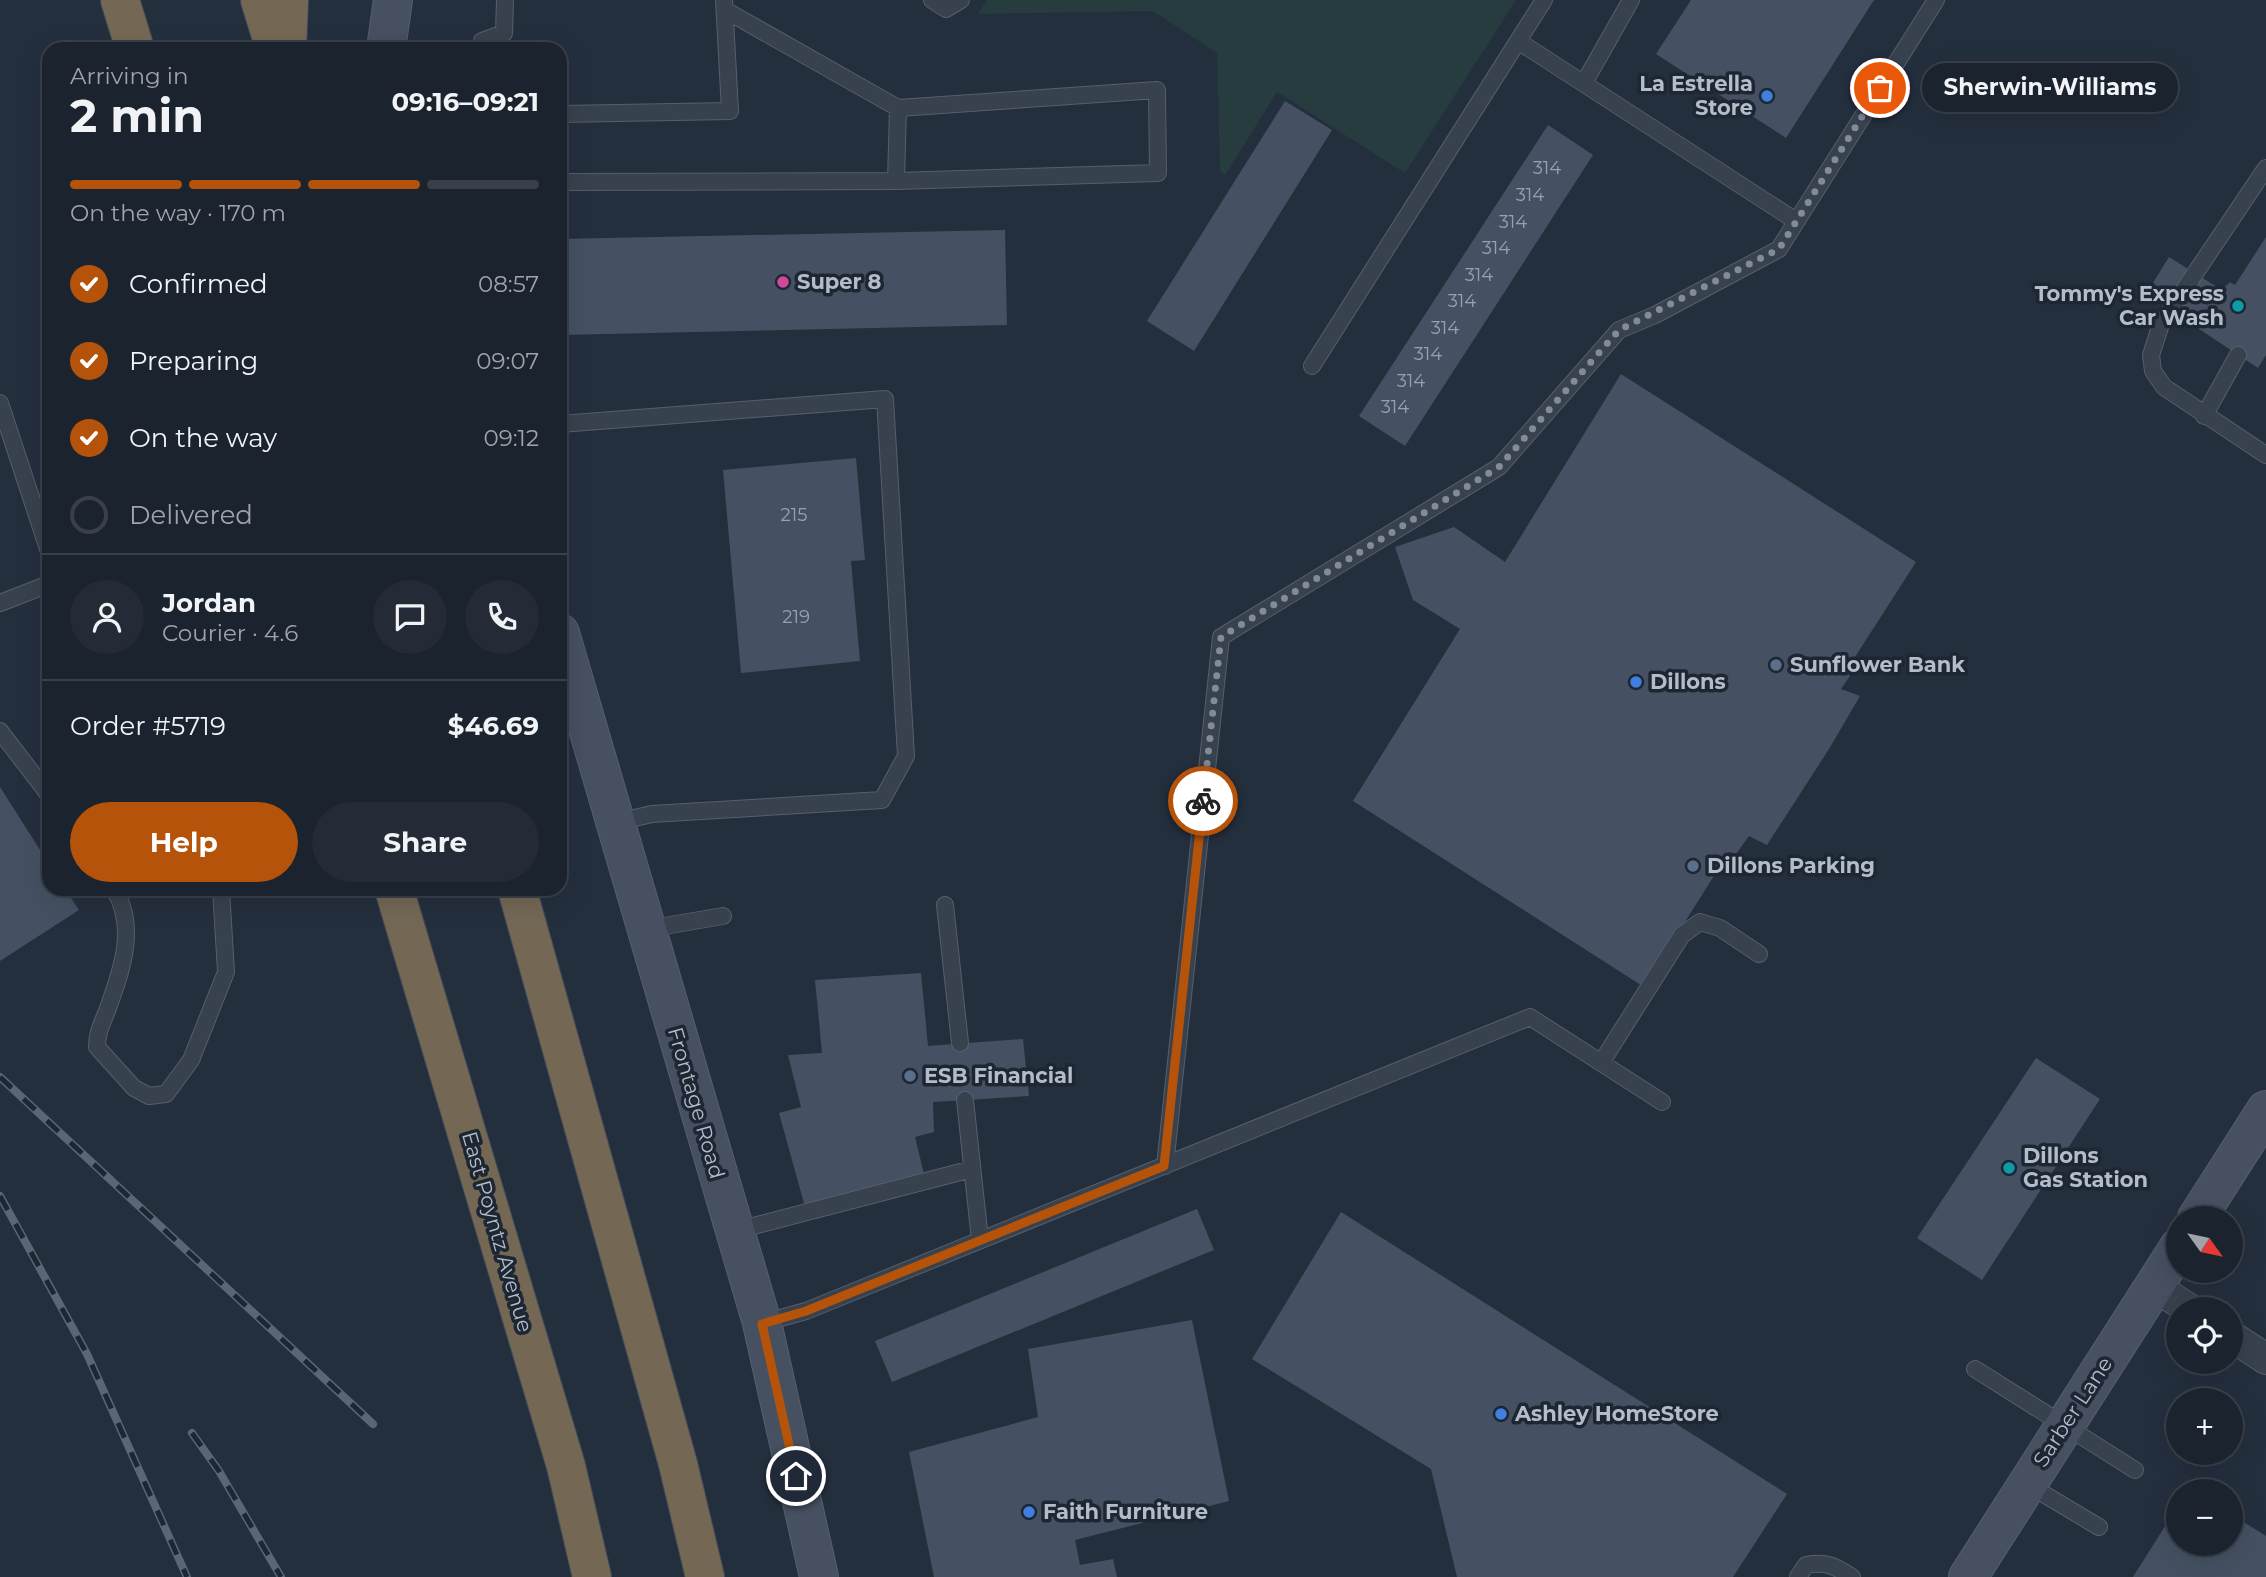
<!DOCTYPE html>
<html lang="en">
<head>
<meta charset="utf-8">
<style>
	:root { --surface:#1b232e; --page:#242b36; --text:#f1f3f6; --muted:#a0a4aa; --line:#39404a; --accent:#b45309 }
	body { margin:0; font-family:Montserrat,sans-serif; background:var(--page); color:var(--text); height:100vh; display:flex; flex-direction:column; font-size:26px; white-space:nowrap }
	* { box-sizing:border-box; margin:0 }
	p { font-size:23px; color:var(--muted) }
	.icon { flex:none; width:38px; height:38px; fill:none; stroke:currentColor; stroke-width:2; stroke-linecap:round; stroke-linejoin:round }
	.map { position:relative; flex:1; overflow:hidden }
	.side { position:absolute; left:42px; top:42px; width:525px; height:854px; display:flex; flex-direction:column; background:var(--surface); border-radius:21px; box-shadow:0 7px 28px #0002,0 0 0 2px var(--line) }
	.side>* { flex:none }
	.needle { width:46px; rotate:123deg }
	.tools { position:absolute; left:2166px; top:1206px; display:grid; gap:14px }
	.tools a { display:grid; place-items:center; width:77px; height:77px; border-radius:50%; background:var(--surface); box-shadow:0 7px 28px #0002,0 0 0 2px var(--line); font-size:35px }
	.pin { position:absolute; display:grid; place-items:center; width:60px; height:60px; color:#fff; margin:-30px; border:4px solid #fff; border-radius:50%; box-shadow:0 2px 7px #0007 }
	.courier { position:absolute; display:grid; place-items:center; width:70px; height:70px; margin:-35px; border:5px solid #b45309; border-radius:50%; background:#fff; color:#222; box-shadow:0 2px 9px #0007 }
	.bubble { position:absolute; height:49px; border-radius:24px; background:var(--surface); box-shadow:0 7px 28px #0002,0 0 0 2px var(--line); font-size:23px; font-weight:700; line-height:49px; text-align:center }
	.head em { font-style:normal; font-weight:700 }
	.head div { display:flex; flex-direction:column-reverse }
	.head { display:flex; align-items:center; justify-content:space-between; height:119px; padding:0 28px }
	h1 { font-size:46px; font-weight:700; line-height:52px }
	.bar { display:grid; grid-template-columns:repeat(4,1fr); gap:10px 7px; align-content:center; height:84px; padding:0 28px }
	.bar i { height:9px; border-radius:5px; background:var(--line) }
	.bar .active { background:var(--accent) }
	.bar p { grid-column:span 4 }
	.line { display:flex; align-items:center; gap:18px; padding:0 28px; border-top:2px solid var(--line) }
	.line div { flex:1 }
	.round { display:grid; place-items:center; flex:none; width:74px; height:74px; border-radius:37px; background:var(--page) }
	ol { padding:0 28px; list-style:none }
	li { display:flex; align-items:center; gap:21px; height:77px }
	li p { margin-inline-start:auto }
	li .icon { padding:7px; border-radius:50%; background:var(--accent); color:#fff; stroke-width:4 }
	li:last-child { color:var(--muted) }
	li i { width:38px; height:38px; border:4px solid var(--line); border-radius:50% }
	.button { display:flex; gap:14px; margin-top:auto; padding:14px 28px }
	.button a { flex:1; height:80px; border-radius:42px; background:var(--accent); color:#fff; font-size:28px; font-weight:700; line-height:80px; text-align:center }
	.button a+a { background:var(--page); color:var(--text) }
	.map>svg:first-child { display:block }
</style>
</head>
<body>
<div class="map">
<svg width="2266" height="1577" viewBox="0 0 2266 1577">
	<rect width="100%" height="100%" fill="#242f3e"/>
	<path fill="#263c3f" d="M987 0H1516L1405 173 1277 92 1225 175 1220 171 1217 53 1153 11 978 14Z"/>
	<path fill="#455162" d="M1691 0H1874L1786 138 1656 54Z
		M1285 101 1332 130 1194 351 1147 321Z
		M1548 125 1593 155 1405 446 1359 416Z
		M1005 230 1007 325 560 335V239Z
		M2266 237V355L2258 368 2199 329 2202 320 2151 286 2169 257 2222 290 2230 282 2235 285Z
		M1621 374 1916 562 1846 671 1850 676 1841 689 1860 696 1829 749 1767 845 1749 836 1736 854 1729 852 1644 987 1353 801 1460 629 1413 600 1395 547 1454 527 1505 562Z
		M856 458 865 560 851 561 860 661 741 673 723 470Z
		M0 787 49 864V889H65L79 910 0 961Z
		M921 973 928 1046 1023 1039 1029 1096 933 1102 934 1132 915 1137 924 1174 805 1207 779 1113 801 1107 788 1055 822 1053 815 980Z
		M2036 1058 2100 1099 1982 1280 1917 1238Z
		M1197 1209 1214 1250 892 1382 875 1341Z
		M1341 1212 1787 1494 1733 1577H1457L1431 1469 1252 1359Z
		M1192 1320 1229 1501 1075 1540 1080 1565 1113 1559 1117 1577H934L909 1452 1038 1417 1028 1349Z
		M2179 1504V1544H2231V1514L2266 1536V1577H2133Z"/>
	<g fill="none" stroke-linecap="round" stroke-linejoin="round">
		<defs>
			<path id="lane" d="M932 0 946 9 961 0
				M725 10 898 108 896 181
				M1518 41 1796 221
				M481 49 482 41 504 33 505 0
				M1584 83 1631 0
				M560 114 730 111 724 0
				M2266 168 2161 324 2151 355 2153 371 2164 387 2266 455
				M560 182 896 181 1158 173 1157 90 898 108
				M1312 366 1544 0
				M0 403 49 552
				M2204 416 2238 355
				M560 424 885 399 906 756 882 800 652 814 617 822
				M0 603 49 584
				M0 731 49 795
				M114 889C138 928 121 972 107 1011 102 1024 97 1032 97 1047L134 1088 149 1096 166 1094 191 1060 226 972 221 889
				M945 905 960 1043
				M647 929 723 916
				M1601 1063 1682 935 1700 922 1720 928 1759 954
				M965 1100 980 1240
				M1165 1166 1221 637 1499 467 1619 330 1655 315 1779 249 1936 0
				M734 1231 972 1169
				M762 1323 806 1311 1530 1017 1662 1102
				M1975 1369 2135 1470
				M2027 1484 2099 1527
				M1798 1577 1806 1565C1826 1561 1835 1566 1852 1577"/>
			<path id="street" d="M2154 1286 2189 1309
				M2231 1336 2266 1359"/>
			<path id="secondary" d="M386 49 393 0
				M560 633 762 1323 819 1577
				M2197 1218 2266 1110
				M1968 1577 2179 1247"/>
			<path id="highway" d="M120 0 135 49
				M260 0 275 49
				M287 49 289 0
				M394 889 566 1466 592 1577
				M517 889 678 1464 705 1577"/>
		</defs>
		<use href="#lane" stroke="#565f6c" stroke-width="18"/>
		<use href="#street" stroke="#565f6c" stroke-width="32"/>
		<use href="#secondary" stroke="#565f6c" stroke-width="40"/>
		<use href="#highway" stroke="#434c59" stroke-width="40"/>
		<use href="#lane" stroke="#38414e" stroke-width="16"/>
		<use href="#street" stroke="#38414e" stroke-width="30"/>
		<use href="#secondary" stroke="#465061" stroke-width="38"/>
		<use href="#highway" stroke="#746855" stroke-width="38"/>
		<defs>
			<path id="rail" d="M0 1077 373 1424
				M0 1196 87 1354 187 1577
				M192 1433 219 1471 281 1577"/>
		</defs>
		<use href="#rail" stroke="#5a6575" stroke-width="8"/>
		<use href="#rail" stroke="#1d2633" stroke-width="5" stroke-dasharray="16" stroke-linecap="butt"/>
	</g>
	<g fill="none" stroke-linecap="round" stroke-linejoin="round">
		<path stroke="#828b98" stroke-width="7" stroke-dasharray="0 12.6" d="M1203 801 1221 637 1499 467 1619 330 1779 249 1880 88"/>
		<path stroke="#b45309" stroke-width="9" d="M796 1476 762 1324 806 1311 1164 1166 1203 801"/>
	</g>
	<g fill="#3f7fe0" stroke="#1d2633" stroke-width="2.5">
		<circle cx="1767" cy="96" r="7"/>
		<circle cx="1636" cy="682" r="7"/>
		<circle cx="1501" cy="1414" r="7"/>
		<circle cx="1029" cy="1512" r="7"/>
	</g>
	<circle fill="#d1479c" stroke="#1d2633" stroke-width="2.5" cx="783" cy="282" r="7"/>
	<g fill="#0f9aa8" stroke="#1d2633" stroke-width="2.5">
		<circle cx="2238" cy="306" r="7"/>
		<circle cx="2009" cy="1168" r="7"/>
	</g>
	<g fill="#5c6f8a" stroke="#1d2633" stroke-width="2.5">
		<circle cx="1776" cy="665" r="7"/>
		<circle cx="1693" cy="866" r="7"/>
		<circle cx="910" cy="1076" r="7"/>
	</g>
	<g text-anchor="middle" stroke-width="7" stroke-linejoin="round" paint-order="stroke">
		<g font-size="18" fill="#98a1af">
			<text x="1547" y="174">314</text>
			<text x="1530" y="201">314</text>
			<text x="1513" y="228">314</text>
			<text x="1496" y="254">314</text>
			<text x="1479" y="281">314</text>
			<text x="1462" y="307">314</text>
			<text x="1445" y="334">314</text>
			<text x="1428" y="360">314</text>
			<text x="1411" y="387">314</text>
			<text x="1395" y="413">314</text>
			<text x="794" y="521">215</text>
			<text x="796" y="623">219</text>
		</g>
		<g font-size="21" font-weight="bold" fill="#b4bcc9" stroke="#1d2633" text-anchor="start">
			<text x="1753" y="91" text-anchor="end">La Estrella<tspan x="1753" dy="24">Store</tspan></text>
			<text x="797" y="289">Super 8</text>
			<text x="2224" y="301" text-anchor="end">Tommy's Express<tspan x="2224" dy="24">Car Wash</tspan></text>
			<text x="1790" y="672">Sunflower Bank</text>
			<text x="1650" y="689">Dillons</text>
			<text x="1707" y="873">Dillons Parking</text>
			<text x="924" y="1083">ESB Financial</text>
			<text x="2023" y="1163">Dillons<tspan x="2023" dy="24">Gas Station</tspan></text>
			<text x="1515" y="1421">Ashley HomeStore</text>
			<text x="1043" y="1519">Faith Furniture</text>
		</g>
		<g font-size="21" fill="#b4bcc9" stroke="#1d2633">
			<text transform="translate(696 1103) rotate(74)" y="7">Frontage Road</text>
			<text transform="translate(497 1232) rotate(74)" y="7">East Poyntz Avenue</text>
			<text transform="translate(2073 1412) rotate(-57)" y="7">Sarber Lane</text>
		</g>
	</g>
</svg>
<div class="tools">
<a><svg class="needle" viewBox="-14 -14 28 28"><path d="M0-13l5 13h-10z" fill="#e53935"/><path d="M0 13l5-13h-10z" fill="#a0a4aa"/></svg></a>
<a><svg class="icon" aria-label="locate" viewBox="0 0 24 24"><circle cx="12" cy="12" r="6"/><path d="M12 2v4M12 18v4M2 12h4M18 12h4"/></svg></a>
<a>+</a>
<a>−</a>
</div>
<div class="pin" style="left:1880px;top:88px;background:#ea580c"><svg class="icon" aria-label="bag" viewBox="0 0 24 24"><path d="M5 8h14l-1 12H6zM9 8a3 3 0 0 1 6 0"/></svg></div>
<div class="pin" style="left:796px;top:1476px;background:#1f2937"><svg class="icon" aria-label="home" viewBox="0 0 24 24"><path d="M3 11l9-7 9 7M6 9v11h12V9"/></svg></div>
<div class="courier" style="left:1203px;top:801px"><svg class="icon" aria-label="bike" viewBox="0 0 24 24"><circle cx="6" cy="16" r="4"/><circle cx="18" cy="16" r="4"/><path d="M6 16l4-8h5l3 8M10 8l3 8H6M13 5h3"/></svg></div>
<div class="bubble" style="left:1922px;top:63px;width:256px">Sherwin-Williams</div>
<section class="side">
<div class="head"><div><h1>2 min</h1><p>Arriving in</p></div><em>09:16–09:21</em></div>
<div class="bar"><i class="active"></i><i class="active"></i><i class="active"></i><i></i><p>On the way · 170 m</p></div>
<ol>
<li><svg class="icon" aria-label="check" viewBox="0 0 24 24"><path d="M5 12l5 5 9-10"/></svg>Confirmed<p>08:57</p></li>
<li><svg class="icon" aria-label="check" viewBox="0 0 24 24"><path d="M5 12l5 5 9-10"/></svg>Preparing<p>09:07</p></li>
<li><svg class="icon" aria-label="check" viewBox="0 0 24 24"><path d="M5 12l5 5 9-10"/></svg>On the way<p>09:12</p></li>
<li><i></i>Delivered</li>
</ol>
<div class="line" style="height:126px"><a class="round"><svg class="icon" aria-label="person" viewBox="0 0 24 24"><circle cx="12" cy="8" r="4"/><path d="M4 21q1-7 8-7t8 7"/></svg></a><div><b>Jordan</b><p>Courier · 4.6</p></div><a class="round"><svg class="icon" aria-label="chat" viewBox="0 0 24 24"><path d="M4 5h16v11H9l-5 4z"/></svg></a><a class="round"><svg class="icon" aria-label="phone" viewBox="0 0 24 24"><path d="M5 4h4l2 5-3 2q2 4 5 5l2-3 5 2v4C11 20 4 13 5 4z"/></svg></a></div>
<div class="line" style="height:91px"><div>Order #5719</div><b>$46.69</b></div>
<div class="button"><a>Help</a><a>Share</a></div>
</section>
</div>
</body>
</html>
